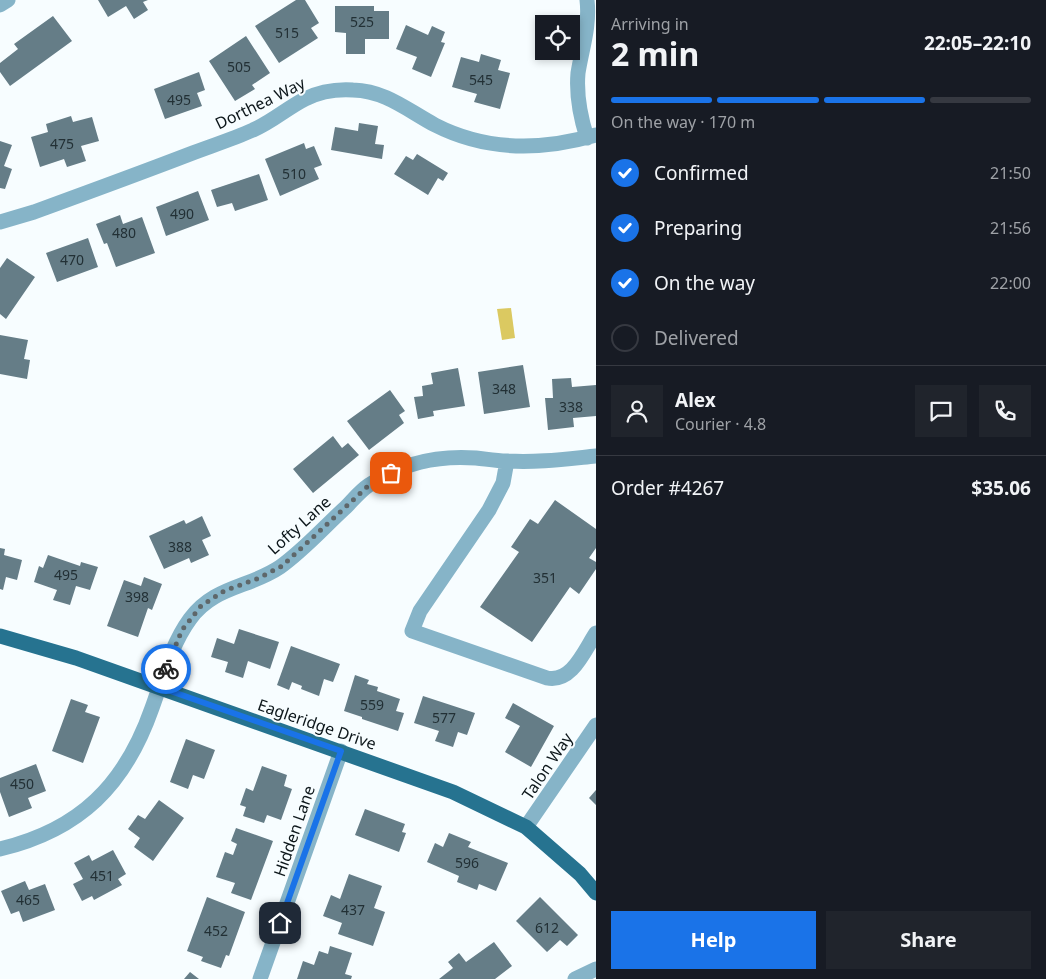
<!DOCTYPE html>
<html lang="en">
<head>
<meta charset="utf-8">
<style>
	:root { --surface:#171b24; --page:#20242c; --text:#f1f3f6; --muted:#9ea1a6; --line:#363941; --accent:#1a73e8 }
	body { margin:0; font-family:"Noto Sans",sans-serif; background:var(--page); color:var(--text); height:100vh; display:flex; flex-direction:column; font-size:19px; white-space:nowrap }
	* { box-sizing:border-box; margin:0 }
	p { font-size:16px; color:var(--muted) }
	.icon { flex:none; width:28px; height:28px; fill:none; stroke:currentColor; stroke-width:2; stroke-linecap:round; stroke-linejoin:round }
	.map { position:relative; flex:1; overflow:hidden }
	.details { display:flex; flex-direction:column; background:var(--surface); width:450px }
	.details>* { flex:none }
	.tools { position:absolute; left:535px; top:15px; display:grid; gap:10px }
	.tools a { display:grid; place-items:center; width:45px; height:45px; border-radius:0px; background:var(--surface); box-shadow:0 2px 8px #0003; font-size:25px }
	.pin { position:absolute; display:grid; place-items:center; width:42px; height:42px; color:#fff; margin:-21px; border-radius:10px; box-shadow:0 2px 8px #0006 }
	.courier { position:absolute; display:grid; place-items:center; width:50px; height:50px; margin:-25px; border:4px solid #1a73e8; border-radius:50%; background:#fff; color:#222; box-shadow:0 1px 6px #0007 }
	.head em { font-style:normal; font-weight:700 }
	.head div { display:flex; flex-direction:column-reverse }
	.head { display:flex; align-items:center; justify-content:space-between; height:85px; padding:0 15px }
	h1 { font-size:32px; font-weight:700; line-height:38px }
	.bar { display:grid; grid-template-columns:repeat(4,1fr); gap:8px 5px; align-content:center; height:60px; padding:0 15px }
	.bar i { height:6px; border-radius:4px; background:var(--line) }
	.bar .selected { background:var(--accent) }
	.bar p { grid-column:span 4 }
	.line { display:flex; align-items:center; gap:12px; padding:0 15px; border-top:1px solid var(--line) }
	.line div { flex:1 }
	.round { display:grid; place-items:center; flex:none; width:52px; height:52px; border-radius:0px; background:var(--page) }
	ol { padding:0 15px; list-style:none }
	li { display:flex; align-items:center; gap:15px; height:55px }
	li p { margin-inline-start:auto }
	li .icon { padding:5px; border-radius:50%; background:var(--accent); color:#fff; stroke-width:4 }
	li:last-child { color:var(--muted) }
	li i { width:28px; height:28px; border:2px solid var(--line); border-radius:50% }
	.primary-button { display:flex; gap:10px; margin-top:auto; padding:10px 15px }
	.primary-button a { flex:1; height:58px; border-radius:0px; background:var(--accent); color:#fff; font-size:20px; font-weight:700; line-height:58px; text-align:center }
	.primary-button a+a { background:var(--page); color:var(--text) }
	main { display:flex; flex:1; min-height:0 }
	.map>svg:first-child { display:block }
</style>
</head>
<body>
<main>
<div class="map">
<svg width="596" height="979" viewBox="0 0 596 979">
	<rect width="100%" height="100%" fill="#f7fdff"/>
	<path fill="#dbc961" d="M511 308 515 338 502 340 497 309Z"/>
	<path fill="#657d87" d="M98 0H148L143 2 148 10 134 19 126 6 108 17Z
		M296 0H305L319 23 311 28 318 38 279 63 255 26Z
		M335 6H374V11H389V39H365V54H346V33L335 32Z
		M53 16 72 41 10 86 0 72V63L18 49 14 44Z
		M406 25 428 35 432 26 445 32 441 42 445 43 431 77 412 69 417 57 396 49Z
		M246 36 270 73 252 85 255 89 235 101 209 61Z
		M481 54 501 60 498 70 510 73 500 109 474 102 477 94 452 87 461 57 479 62Z
		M199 72 205 90 197 93 202 106 165 119 154 89Z
		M71 116 73 122 92 117 99 141 81 146 86 161 67 167 64 159 40 167 31 137 48 132 46 124Z
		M359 123 378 126 375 144 384 145 382 159 331 150 335 127 358 131Z
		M0 141 12 145 4 166 12 169 5 189 0 188Z
		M304 143 306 149 314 146 322 165 314 168 319 179 280 196 265 159Z
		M417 154 448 173 443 181 438 178 428 195 394 174 406 156 413 160Z
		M259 174 268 200 235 211 232 203 217 207 211 190Z
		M198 191 209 220 166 236 156 207Z
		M120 215 123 224 142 217 155 253 116 267 107 243 104 244 96 224Z
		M88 238 98 267 57 282 46 253Z
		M7 258 35 277 6 319 0 314V268Z
		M0 335 28 340 24 359 30 360 27 379 0 374Z
		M523 365 530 407 484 414 478 372Z
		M458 368 465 406 433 411 434 416 418 419 414 397 423 396 422 386 433 384 431 373Z
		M571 378 572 387 596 385V416L573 418 574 427 548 430 545 398H553L552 379Z
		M390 390 405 411 399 415 404 423 369 450 347 421Z
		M333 436 342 448 348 443 359 455 313 493 293 469Z
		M555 500 596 529V548L589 558 596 562V569L579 594 570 587 532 642 480 607 519 552 511 547 530 519 538 524Z
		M202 516 211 536 202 540 209 555 191 563 189 558 164 569 149 536 184 520 186 524Z
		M0 548 5 549 4 555 22 560 17 580 6 577 3 590 0 589Z
		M48 555 80 566 81 562 98 567 90 590 76 586 70 605 53 600 57 590 34 582 39 566 43 568Z
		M144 577 162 584 152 610 148 608 138 637 107 626 124 580 141 586Z
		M239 629 279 642 270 669 248 661 243 678 225 672 228 662 211 657 217 638 234 644Z
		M291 646 340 664 333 682 324 679 319 696 301 689 302 686 292 682 289 690 277 685Z
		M355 675 369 680 367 684 378 687 377 691 400 699 396 711 404 713 398 731 362 719V717L344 711Z
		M423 696 475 713 467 735 458 732 453 747 435 741 439 731 414 723Z
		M71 699 88 705 85 712 100 717 83 763 52 751Z
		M513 703 554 726 531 767 505 752 520 726 505 718Z
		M186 739 215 750 204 779 193 775 188 789 170 782Z
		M36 764 46 791 28 798 32 808 9 817 0 792V778Z
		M262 766 287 775 284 786 292 789 281 820 267 815 264 823 243 816 246 807 240 805 246 788 253 791Z
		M596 790V805L589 798Z
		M159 800 184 818 153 861 134 847 140 838 128 829 138 815 145 819Z
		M365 809 405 824 402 832 406 833 399 852 355 835Z
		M236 828 273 841 251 900 231 893 235 883 216 877 225 852 233 855 237 844 231 841Z
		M449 833 471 842 468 847 508 863 496 891 479 884 477 890 457 882 459 876 427 862 435 843 443 847Z
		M113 850 126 874 118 879 122 885 94 900 92 896 82 901 73 884 83 879 74 863 89 855 92 861Z
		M349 874 382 886 374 908 385 912 373 946 338 934 342 923 323 916 331 895 340 899Z
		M25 881 29 890 45 884 55 910 23 922 19 911 11 914 1 891Z
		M207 897 245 912 229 956 226 955 221 968 201 961 203 957 187 951Z
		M540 897 578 935 567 946 560 940 547 952 516 921Z
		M494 942 512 966 495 979H439L453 968 448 962 459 953 466 962Z
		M330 946 352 953 345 974 352 976 351 979H297L303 961 314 965 319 951 328 954Z
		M190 972 199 979H184Z"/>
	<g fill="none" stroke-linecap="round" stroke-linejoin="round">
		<path stroke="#86b4c8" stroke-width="15" d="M0 5 8 0
			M587 138C580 116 576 96 578 73 582 48 590 26 587 0
			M0 222 34 212C86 193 138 174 190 154 211 146 233 139 253 130 272 122 287 108 305 99 319 92 337 89 353 90 386 91 407 110 435 125 486 151 541 151 596 135
			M507 461 503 483 489 510 420 611 412 631 547 678C572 683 584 651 596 633
			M526 827 596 725
			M0 849C80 830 125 785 152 708 163 678 171 645 190 619 214 586 249 588 280 567 304 550 324 527 346 507 353 500 360 491 369 485 402 463 436 455 476 458 486 459 496 461 507 461 536 463 566 459 596 456
			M260 979 341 751
			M575 979 596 969"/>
		<path stroke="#267390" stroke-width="15" d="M0 636 76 658 453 792 526 827 580 874 596 893"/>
	</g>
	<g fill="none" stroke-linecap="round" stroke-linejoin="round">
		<path stroke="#5e676a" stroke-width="5" stroke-dasharray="0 9" d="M166 669 182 630 201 606 224 591 259 578 282 566 367 487 391 473"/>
		<path stroke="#1a73e8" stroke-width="6" d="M166 669 159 687 341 751 280 923"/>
	</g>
	<g text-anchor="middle" stroke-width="4" stroke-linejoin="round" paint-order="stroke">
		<g font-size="14" fill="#223035">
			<text x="362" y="27">525</text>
			<text x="287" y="38">515</text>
			<text x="239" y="72">505</text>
			<text x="481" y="85">545</text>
			<text x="179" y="105">495</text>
			<text x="62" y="149">475</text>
			<text x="294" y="179">510</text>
			<text x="182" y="219">490</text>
			<text x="124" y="238">480</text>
			<text x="72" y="265">470</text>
			<text x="504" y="394">348</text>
			<text x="571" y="412">338</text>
			<text x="180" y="552">388</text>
			<text x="66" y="580">495</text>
			<text x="545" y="583">351</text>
			<text x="137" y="602">398</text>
			<text x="372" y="710">559</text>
			<text x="444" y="723">577</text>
			<text x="22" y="789">450</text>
			<text x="467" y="868">596</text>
			<text x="102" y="881">451</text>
			<text x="28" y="905">465</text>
			<text x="353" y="915">437</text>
			<text x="547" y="933">612</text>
			<text x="216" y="936">452</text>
		</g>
		<g font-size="16" fill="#0c161a" stroke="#f7fdff">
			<text transform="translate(260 103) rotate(-26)" y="6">Dorthea Way</text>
			<text transform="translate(299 525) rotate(-42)" y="6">Lofty Lane</text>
			<text transform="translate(317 724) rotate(19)" y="6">Eagleridge Drive</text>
			<text transform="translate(547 766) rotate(-56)" y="6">Talon Way</text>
			<text transform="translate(294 831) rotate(-71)" y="6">Hidden Lane</text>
		</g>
	</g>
</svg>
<div class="tools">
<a><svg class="icon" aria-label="locate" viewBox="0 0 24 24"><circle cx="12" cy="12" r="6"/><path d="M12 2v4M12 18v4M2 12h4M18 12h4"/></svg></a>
</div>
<div class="pin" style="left:391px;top:473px;background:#ea580c"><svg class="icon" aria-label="bag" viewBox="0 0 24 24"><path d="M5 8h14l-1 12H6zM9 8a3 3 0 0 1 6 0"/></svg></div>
<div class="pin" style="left:280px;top:923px;background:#1f2937"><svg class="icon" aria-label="home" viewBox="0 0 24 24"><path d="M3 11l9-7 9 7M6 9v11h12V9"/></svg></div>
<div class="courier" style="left:166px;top:669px"><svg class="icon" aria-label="bike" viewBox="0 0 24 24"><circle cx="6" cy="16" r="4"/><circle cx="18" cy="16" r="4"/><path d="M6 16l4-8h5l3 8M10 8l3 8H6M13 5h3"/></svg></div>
</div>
<section class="details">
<div class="head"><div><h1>2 min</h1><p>Arriving in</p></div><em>22:05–22:10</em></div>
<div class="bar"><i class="selected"></i><i class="selected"></i><i class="selected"></i><i></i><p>On the way · 170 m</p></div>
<ol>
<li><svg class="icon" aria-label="check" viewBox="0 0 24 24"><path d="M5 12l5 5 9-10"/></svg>Confirmed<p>21:50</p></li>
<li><svg class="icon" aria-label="check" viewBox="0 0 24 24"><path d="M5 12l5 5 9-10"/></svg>Preparing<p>21:56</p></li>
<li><svg class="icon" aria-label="check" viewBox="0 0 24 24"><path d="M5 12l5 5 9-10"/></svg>On the way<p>22:00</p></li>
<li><i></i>Delivered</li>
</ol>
<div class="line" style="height:90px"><a class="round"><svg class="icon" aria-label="person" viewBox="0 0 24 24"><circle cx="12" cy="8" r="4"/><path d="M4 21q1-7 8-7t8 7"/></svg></a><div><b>Alex</b><p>Courier · 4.8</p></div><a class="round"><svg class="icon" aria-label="chat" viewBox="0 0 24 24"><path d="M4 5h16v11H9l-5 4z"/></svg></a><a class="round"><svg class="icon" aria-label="phone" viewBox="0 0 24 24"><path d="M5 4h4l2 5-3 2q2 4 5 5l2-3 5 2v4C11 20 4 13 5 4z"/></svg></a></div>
<div class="line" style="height:65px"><div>Order #4267</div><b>$35.06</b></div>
<div class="primary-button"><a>Help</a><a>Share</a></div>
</section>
</main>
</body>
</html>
